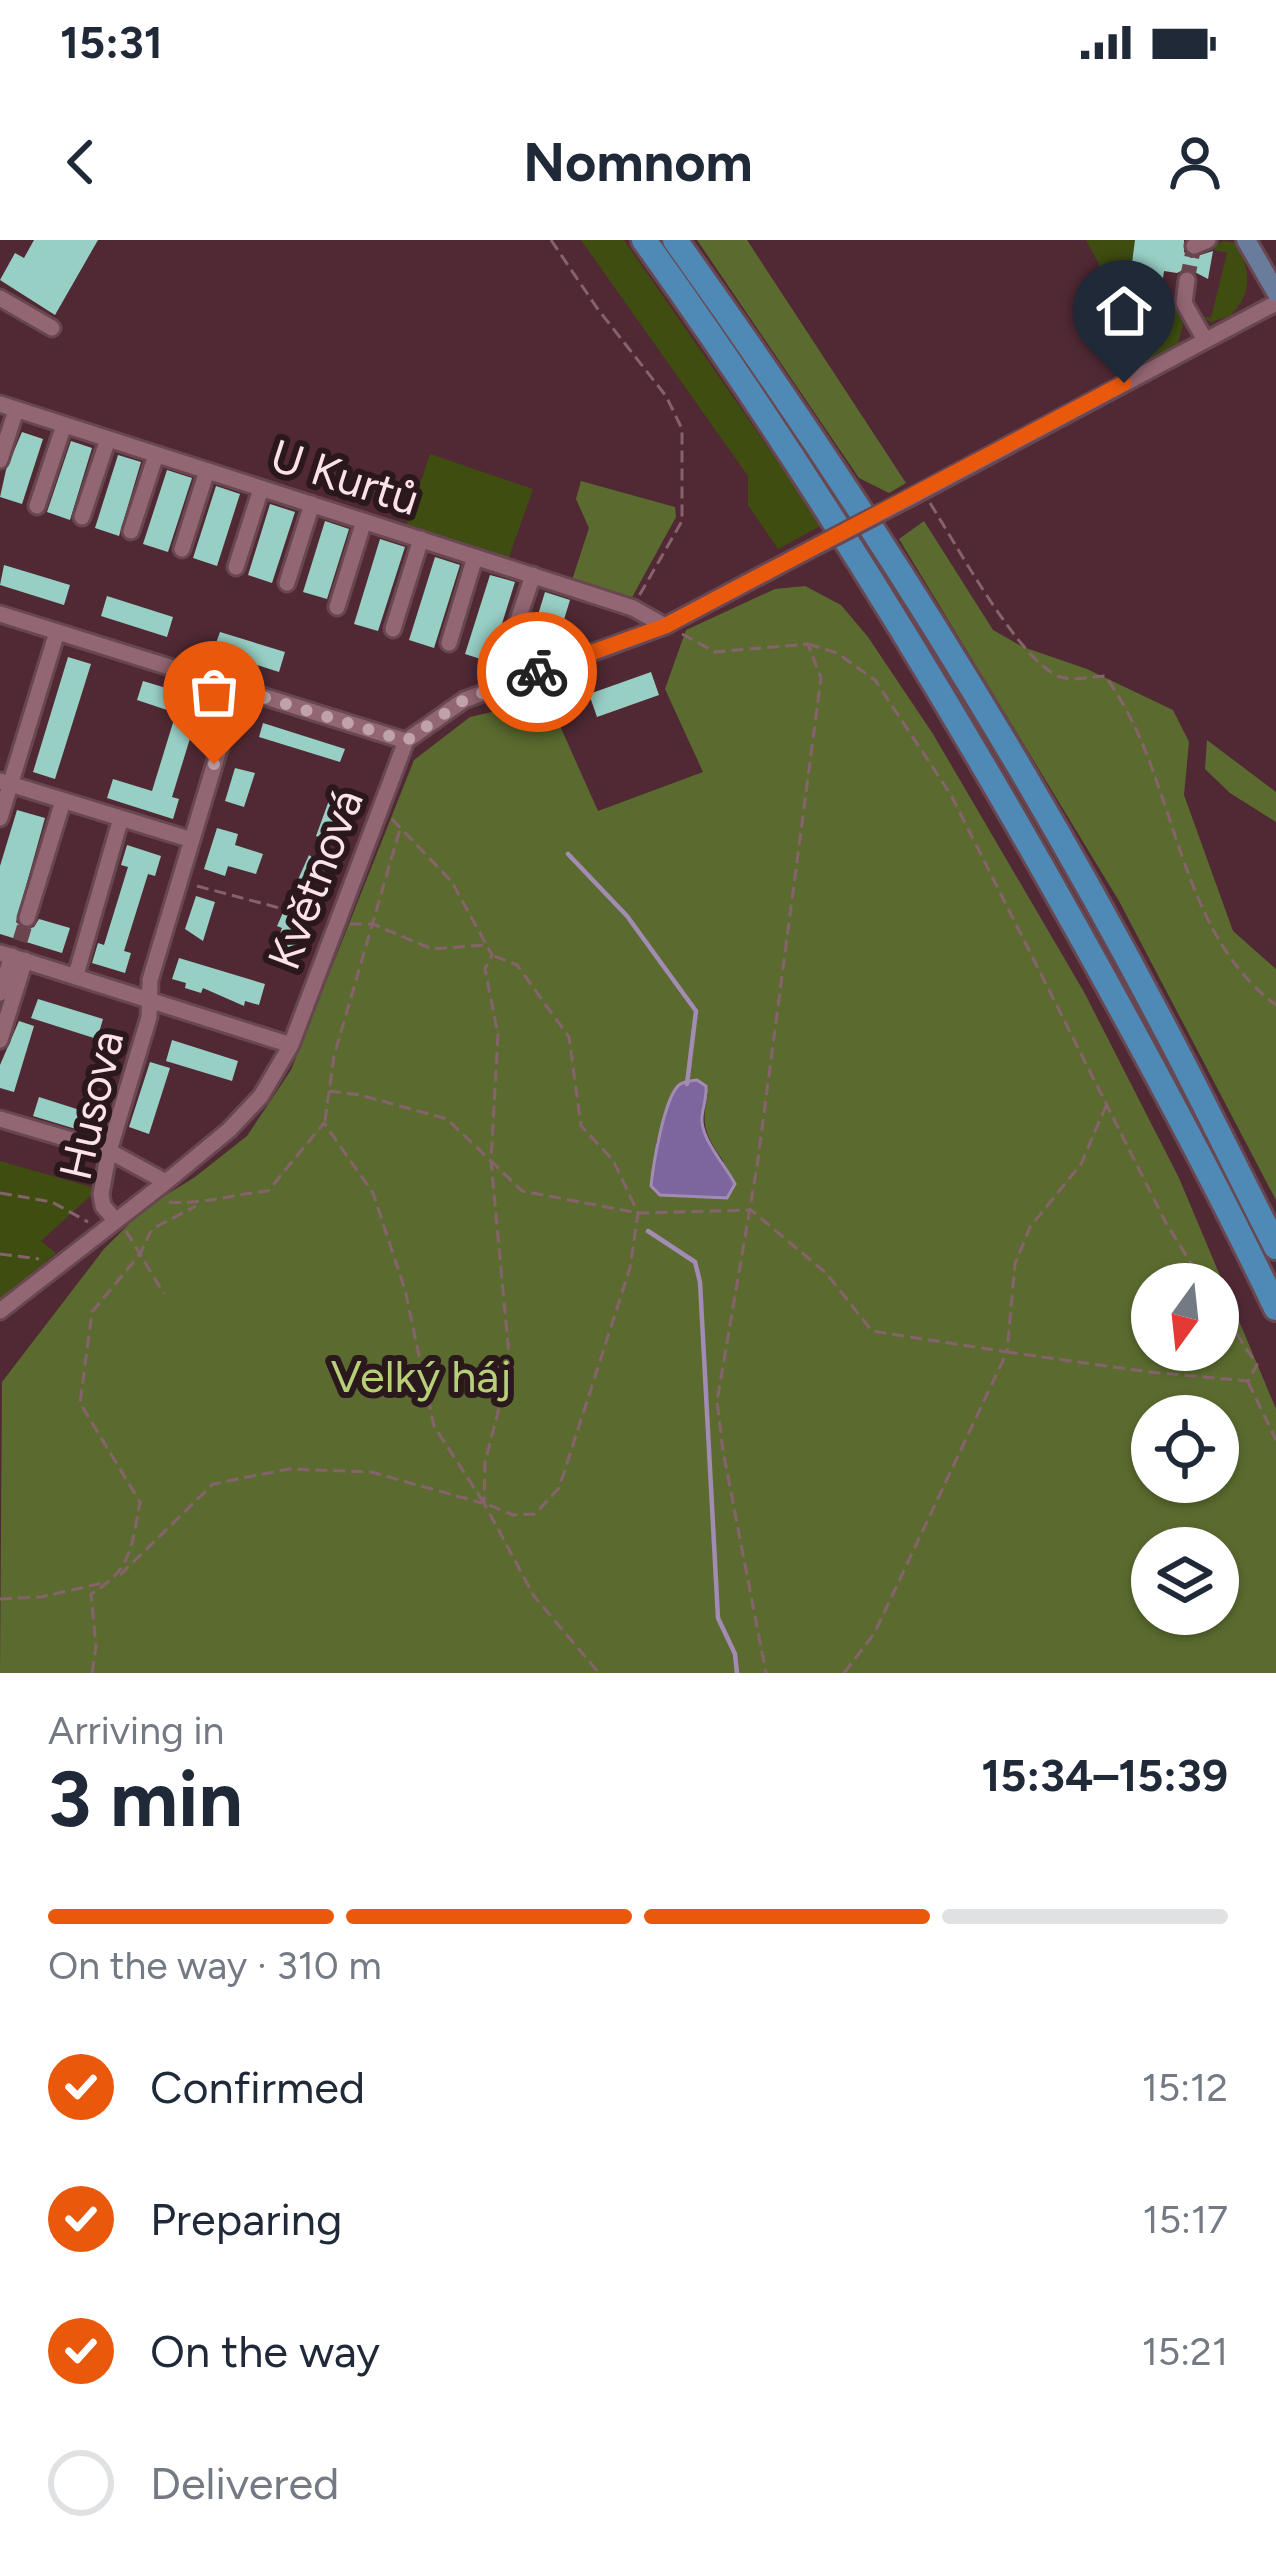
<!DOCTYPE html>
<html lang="en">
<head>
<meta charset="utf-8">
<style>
	:root { --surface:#fff; --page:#f6f6f7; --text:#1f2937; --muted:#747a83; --line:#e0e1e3; --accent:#ea580c }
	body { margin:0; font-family:Figtree,sans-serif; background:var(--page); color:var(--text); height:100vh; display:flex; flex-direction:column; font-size:45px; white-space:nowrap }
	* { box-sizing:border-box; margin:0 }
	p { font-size:39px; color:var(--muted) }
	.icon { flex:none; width:66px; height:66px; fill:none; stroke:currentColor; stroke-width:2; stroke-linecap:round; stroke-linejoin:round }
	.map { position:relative; height:1433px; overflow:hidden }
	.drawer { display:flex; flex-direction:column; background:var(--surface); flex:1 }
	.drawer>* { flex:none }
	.needle { width:78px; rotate:195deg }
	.fabs { position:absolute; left:1131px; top:1023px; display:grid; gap:24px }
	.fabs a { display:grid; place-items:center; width:108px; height:108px; border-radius:50%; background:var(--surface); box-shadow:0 3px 9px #0004; font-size:60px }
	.pin { position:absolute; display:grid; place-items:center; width:102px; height:102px; color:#fff; margin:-123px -51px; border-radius:50% 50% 50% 0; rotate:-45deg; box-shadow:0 0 12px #0007 }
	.pin .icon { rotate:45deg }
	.courier { position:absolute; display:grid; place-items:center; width:120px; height:120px; margin:-60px; border:9px solid #ea580c; border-radius:50%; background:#fff; color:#222; box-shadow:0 3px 15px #0007 }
	.summary em { font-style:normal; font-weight:700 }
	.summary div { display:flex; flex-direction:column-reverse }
	.summary { display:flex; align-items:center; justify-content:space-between; height:204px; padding:0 48px }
	h1 { font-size:78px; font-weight:700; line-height:90px }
	.bar { display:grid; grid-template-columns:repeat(4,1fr); gap:18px 12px; align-content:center; height:144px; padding:0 48px }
	.bar i { height:15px; border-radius:9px; background:var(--line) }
	.bar .current { background:var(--accent) }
	.bar p { grid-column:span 4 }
	ol { padding:0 48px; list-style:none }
	li { display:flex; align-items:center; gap:36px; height:132px }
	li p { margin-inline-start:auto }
	li .icon { padding:12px; border-radius:50%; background:var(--accent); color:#fff; stroke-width:4 }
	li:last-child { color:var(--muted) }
	li i { width:66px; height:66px; border:6px solid var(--line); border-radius:50% }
	.status { display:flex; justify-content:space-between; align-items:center; height:84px; padding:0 60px; background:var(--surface); direction:ltr }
	.status svg { height:33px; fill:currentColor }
	header { display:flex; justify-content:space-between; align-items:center; height:156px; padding:0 48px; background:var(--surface); font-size:54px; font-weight:700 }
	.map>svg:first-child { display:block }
</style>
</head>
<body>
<div class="status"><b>15:31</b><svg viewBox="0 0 49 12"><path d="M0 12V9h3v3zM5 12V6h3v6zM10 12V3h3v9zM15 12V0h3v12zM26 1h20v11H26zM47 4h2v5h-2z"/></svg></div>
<header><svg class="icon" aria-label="back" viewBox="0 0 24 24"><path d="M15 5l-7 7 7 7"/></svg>Nomnom<svg class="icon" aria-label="person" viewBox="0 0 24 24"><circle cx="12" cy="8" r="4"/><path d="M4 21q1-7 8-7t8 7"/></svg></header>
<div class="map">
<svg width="1276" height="1433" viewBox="0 0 1276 1433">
	<rect width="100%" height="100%" fill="#502934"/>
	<path fill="#3f4d11" d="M581 0H624L822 285 778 309 748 265V236Z
		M1086 0H1137L1130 33 1154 39 1153 48H1162L1164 54 1169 55 1183 84 1178 104 1150 119Z
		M1225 1 1236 3C1251 30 1253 53 1230 76L1211 82 1198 76 1211 78 1227 13 1214 10 1215 4Z
		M430 214 533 249 508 320 406 286Z
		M0 921 98 949 41 1001 56 1013 0 1061Z"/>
	<path fill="#5b6b2f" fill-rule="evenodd" d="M697 0H747L906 243 889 253 859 238Z
		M581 241 675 267 676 277 630 361 572 340 589 288 576 259Z
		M924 281 993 390 1023 407 1087 429 1173 470 1189 502 1184 555 1233 691 1276 729V960L1119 661 899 299Z
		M805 346 841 365 868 397 933 494 1084 752 1179 938 1276 1169V1433H0L2 1142 104 1009 145 968 195 937 247 896 291 830 414 520 470 477 548 459 598 571 703 532 665 449 686 390 775 349ZM708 854C700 885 706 897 724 922L656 903 671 857ZM1152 1044H1218V1110H1152ZM1152 1176H1218V1242H1152ZM1152 1308H1218V1374H1152Z
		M1207 500 1276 552V582L1230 553 1205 529Z"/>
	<path fill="#7c669d" stroke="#a38cb4" stroke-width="3" d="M697 840 706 846C707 858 703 865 702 877 700 899 725 924 735 944L727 958 660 955 651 946C653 926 664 858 679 845 684 841 690 841 697 840Z"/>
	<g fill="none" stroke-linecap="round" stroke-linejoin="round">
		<path stroke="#a38cb4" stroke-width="4.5" d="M568 614 627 676 696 771 687 844
			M648 991 695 1022 700 1042 718 1378 735 1414 737 1433"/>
	</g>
	<path fill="#98cfc5" d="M34 0H98L55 75 0 40 15 13 24 18Z
		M1135 0H1184V12L1191 18 1213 11 1208 39 1187 28 1177 33 1164 31 1163 38 1131 31Z
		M22 192 43 199 22 264 0 257 6 230Z
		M71 201 92 208 70 280 47 272Z
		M118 215 141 222 119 296 95 288Z
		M167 230 192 238 168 312 143 304Z
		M216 246 240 254 217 326 193 318Z
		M270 264 295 272 272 343 248 335Z
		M325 281 349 289 327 359 303 352Z
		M380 299 405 307 378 391 354 384Z
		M435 317 460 325 434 408 409 400Z
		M4 325 70 345 64 365 0 345Z
		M490 335 515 342 490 422 465 414Z
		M545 352 570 360 555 409 530 401Z
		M107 356 173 377 167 397 101 376Z
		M220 392 285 412 279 432 213 411Z
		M68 417 91 424 55 539 33 532Z
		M651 432 659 455 597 477 589 454Z
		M143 441 209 461 203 481 196 479 172 557 179 559 173 579 107 558 113 539 152 551 176 473 137 460Z
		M263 483 345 509 340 522 259 497Z
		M235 528 255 533 244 567 225 561Z
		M332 552 349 565 337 598 328 595 327 600 316 596Z
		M17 570 45 578 16 682 25 690 34 687 39 679 70 688 62 713 0 694V626Z
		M217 588 238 594 235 605 263 614 256 634 228 626 225 636 204 629Z
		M127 605 161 616 155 636 148 634 124 711 131 713 125 733 92 723 98 703 104 705 128 627 121 625Z
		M309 615 326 628 314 661 305 657 293 687 303 691 291 724 281 721 279 726 269 722 282 688 277 686Z
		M196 656 215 662 203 701 185 689Z
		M179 718 265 744 259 765 245 761 244 766 203 748 201 753 185 748 186 743 172 739Z
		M38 759 103 779 97 799 31 778Z
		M19 781 34 786 14 852 0 848V825Z
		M172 800 238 821 232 841 166 821Z
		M150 822 170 828 149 894 129 887Z
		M39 857 105 878 99 896 33 876Z"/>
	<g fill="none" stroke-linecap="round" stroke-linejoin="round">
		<path stroke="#6a454f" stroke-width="15" stroke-dasharray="15 8" stroke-linecap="butt" d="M1187 40 1194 6
			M20 701 27 678"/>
		<defs>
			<path id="minor" d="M1194 6 1208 0
				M1187 40 1184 63 1205 100
				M0 58 52 88
				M0 164 633 368 665 386
				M0 220 16 170
				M917 254 1276 63
				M37 266 64 185
				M82 277 108 199
				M131 291 156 215
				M182 309 207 231
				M236 327 261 249
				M287 343 312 264
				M337 367 364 281
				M0 374 406 501
				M393 389 421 299
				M449 403 475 317
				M505 419 533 335
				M0 541 192 600
				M0 578 57 392
				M27 678 63 561
				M0 713 291 805
				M76 735 121 578
				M0 753 12 716
				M0 800 25 720
				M0 879 109 911 166 942
				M116 981 103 966 101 954 109 911 149 777 150 740 237 449
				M0 1071 166 942 229 890 261 856 291 805 406 501 464 460 665 386 790 320"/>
			<path id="major" d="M1246 0 1276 52"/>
			<path id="highway" d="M644 0C803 221 945 453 1078 691 1147 815 1215 940 1276 1068
				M675 0C856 253 1025 520 1169 796 1206 866 1240 937 1276 1007"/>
		</defs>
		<use href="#minor" stroke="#684751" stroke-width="21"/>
		<use href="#major" stroke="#684751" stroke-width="24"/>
		<use href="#highway" stroke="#684751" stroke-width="30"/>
		<path stroke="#86636c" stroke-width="3" stroke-dasharray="12 6" stroke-linecap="butt" d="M551 0 597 68 666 156 682 189V281L639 356
			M930 263C956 304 1018 419 1058 436 1072 442 1090 437 1105 436 1179 536 1173 688 1276 765
			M682 394 715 412 808 404 821 438 757 927 717 1161 723 1211 766 1433
			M808 404 837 413 875 440 951 555 1166 983 1204 1044
			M392 579 452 642 492 715 485 729 498 795 491 921 522 951 638 973 751 970 826 1033 872 1091 1007 1112 1015 1024 1030 987 1081 924 1106 866
			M197 646 321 679
			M350 684H373L432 709 485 705
			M329 851 360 855 447 879 491 921 510 1126 485 1222 484 1263 534 1356 599 1433
			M325 881 334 816 400 589
			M0 953 52 962 88 982
			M169 962C202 965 234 954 268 951L324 883 373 953 405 1050 434 1186 484 1263 513 1275 535 1274 559 1248 630 1028 638 973 613 920 581 886 569 797 517 725 492 715
			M126 991 164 1054
			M0 1014 39 1019
			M1248 1142 1276 1200
			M120 1335 213 1244 289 1229 371 1232 482 1263
			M0 1359 41 1357 107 1342
			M92 1433 96 1407 91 1354C132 1330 132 1305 140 1262L80 1163 92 1072 140 1014 152 989 196 966
			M844 1433 874 1394 1007 1112 1149 1132 1248 1141 1257 1125 1218 1065"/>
		<use href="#minor" stroke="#926672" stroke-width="15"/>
		<use href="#major" stroke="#6a7c9b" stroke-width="18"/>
		<use href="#highway" stroke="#4f8ab6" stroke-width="24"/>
		<defs>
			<path id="minor-bridge" d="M790 320 917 254"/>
		</defs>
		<use href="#minor-bridge" stroke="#684751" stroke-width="21" stroke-linecap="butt"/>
		<use href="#minor-bridge" stroke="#926672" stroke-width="15"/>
	</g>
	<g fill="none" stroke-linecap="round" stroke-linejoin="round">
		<path stroke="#c0a2aa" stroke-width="12" stroke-dasharray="0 21.6" d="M214 524 237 449 406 501 464 460 537 432"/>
		<path stroke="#ea580c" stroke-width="15" d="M537 432 665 386 1124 143"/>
	</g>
	<g text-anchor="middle" stroke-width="12" stroke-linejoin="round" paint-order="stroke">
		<g font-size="45" fill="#fde3e9" stroke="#2a181d">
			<text transform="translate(345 237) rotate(18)" y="16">U Kurtů</text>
			<text transform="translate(315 639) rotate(-69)" y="16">Květnová</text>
			<text transform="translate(91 865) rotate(-77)" y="16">Husova</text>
		</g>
		<g font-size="45" fill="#b7d078" stroke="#2a181d">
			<text x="421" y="1152">Velký háj</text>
		</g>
	</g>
</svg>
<div class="fabs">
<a><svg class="needle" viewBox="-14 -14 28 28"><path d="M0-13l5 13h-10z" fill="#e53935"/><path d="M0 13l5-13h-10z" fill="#747a83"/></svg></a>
<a><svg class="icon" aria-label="locate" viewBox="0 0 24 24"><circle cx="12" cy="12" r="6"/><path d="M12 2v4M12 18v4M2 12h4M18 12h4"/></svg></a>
<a><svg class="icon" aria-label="layers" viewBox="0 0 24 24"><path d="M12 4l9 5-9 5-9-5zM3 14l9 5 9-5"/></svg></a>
</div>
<div class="pin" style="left:214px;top:524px;background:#ea580c"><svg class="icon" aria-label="bag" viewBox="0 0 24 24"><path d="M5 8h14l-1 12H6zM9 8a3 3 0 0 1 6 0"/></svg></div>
<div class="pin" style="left:1124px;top:143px;background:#1f2937"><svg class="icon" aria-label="home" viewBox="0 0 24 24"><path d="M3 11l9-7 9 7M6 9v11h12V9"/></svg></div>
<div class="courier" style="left:537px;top:432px"><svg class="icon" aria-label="bike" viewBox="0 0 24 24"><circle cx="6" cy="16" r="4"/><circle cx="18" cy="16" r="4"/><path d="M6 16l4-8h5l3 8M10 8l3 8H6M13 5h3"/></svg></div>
</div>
<section class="drawer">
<div class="summary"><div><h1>3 min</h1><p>Arriving in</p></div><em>15:34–15:39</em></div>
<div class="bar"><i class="current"></i><i class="current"></i><i class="current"></i><i></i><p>On the way · 310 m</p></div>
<ol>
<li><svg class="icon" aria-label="check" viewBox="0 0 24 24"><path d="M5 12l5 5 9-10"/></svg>Confirmed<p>15:12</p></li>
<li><svg class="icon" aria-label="check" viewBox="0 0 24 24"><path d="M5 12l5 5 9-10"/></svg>Preparing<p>15:17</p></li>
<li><svg class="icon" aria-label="check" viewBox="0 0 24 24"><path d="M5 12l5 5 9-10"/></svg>On the way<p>15:21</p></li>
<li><i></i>Delivered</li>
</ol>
</section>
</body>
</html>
